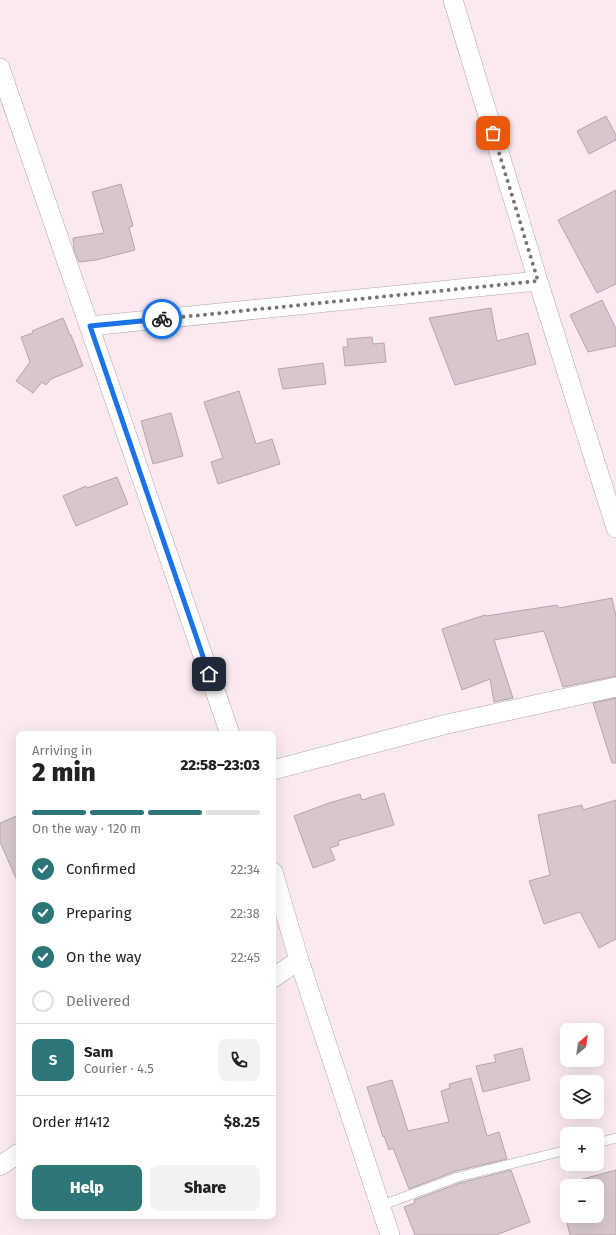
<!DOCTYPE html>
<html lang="en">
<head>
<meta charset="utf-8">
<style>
	:root { --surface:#fff; --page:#f2f2f2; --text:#222; --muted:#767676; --line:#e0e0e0; --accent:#2c7678 }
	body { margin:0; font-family:"Fira Sans",sans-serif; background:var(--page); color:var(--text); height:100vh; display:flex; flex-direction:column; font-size:15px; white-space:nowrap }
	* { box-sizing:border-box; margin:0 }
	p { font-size:13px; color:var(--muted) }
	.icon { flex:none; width:22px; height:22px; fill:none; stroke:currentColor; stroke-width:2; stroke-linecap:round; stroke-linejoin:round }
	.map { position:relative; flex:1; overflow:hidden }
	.panel { position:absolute; left:16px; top:731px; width:260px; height:488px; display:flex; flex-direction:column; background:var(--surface); border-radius:8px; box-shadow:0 4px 16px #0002 }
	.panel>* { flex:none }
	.needle { width:26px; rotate:29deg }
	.controls { position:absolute; left:560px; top:1023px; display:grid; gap:8px }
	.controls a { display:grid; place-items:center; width:44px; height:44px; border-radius:8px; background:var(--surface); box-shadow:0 4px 16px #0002; font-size:20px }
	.pin { position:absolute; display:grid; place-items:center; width:34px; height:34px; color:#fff; margin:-17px; border-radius:8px; box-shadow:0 2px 6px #0006 }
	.courier { position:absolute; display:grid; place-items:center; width:40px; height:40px; margin:-20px; border:3px solid #1a73e8; border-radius:50%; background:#fff; color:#222; box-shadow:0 1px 5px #0007 }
	.overview em { font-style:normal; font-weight:800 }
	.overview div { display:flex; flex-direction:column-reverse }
	.overview { display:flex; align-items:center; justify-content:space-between; height:68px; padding:0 16px }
	h1 { font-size:26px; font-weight:800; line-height:30px }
	.bar { display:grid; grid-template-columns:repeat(4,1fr); gap:6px 4px; align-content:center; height:48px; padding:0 16px }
	.bar i { height:5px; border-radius:3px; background:var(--line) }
	.bar .on { background:var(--accent) }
	.bar p { grid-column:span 4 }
	.line { display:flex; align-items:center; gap:10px; padding:0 16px; border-top:1px solid var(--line) }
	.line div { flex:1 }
	.round { display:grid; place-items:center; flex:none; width:42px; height:42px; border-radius:8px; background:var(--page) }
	ol { padding:0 16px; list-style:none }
	li { display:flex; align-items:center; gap:12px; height:44px }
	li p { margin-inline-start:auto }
	li .icon { padding:4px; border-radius:50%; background:var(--accent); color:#fff; stroke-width:4 }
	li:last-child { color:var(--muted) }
	li i { width:22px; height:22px; border:2px solid var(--line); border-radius:50% }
	.primary-button { display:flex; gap:8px; margin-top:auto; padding:8px 16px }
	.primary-button a { flex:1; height:46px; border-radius:8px; background:var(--accent); color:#fff; font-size:16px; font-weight:800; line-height:46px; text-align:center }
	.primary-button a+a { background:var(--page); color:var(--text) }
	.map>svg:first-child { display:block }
</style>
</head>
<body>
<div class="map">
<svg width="616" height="1235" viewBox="0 0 616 1235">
	<rect width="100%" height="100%" fill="#fae9f1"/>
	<path fill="#d7c6ce" stroke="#b4a4ac" d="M606 116 616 135V140L589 154 577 131Z
		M121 184 133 226 129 227 135 250 96 260 79 262 74 250 73 238 104 233 92 192Z
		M616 190V284L597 293 558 220Z
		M602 300 616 329V346L588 352 570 315Z
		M491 308 497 341 528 333 536 364 455 385 429 318Z
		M63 318 70 335H71L83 366 51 379 46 385 42 382 33 393 16 381 30 362 21 337 33 333 32 331Z
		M372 337 373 344 384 343 386 362 345 366 343 347H348L347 339Z
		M323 363 326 384 283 389 278 369Z
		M239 391 256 444 272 439 280 464 218 484 211 462 223 458 204 402Z
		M171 413 183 456 153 464 141 421Z
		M117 477 128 504 76 526 63 496 86 486 87 488Z
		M612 598 616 616V676L563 687 544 631 494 640 513 698 494 702 490 679 462 690 442 629 485 615 486 616 557 605 559 608Z
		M616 698V763H612L593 703Z
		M384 793 394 825 338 841 339 845 330 848 335 860 313 868 294 816 329 803 360 794 362 800Z
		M616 800V939L599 948 580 912 544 924 529 881 550 875 538 815 582 805 583 810Z
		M19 815V885L0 842V823Z
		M522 1048 530 1080 483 1092 476 1066 496 1062 494 1055Z
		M471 1078 487 1136 499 1132 507 1159 456 1171 409 1189 393 1148 389 1150 384 1136 383 1137 367 1087 392 1080 408 1131 449 1122 441 1091 450 1088 449 1084Z
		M511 1170 530 1222 496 1235H415L404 1207 415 1203 414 1200 460 1183Z
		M616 1170V1235H570L562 1204 567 1202V1216H597V1186H582L579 1180Z"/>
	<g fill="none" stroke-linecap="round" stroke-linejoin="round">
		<defs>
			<path id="lane" d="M597 1143 616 1138
				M380 1206 458 1177 567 1150"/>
			<path id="street" d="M453 0 538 281 616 528
				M0 68 230 734
				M90 326 538 281
				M273 770 443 725 616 687
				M273 872 299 960 390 1235
				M273 978 299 960
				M0 1166 19 1153"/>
		</defs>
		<use href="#lane" stroke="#b3a3ab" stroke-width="10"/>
		<use href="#street" stroke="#b3a3ab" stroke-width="20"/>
		<use href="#lane" stroke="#fff" stroke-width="9"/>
		<use href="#street" stroke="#fff" stroke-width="19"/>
	</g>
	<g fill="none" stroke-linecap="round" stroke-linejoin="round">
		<path stroke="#7d7377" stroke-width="4" stroke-dasharray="0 7.2" d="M162 319 538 281 493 133"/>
		<path stroke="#1a73e8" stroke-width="5" d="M162 319 90 326 209 674"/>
	</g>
</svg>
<div class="controls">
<a><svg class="needle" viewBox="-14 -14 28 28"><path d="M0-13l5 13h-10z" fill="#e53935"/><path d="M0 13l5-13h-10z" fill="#767676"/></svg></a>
<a><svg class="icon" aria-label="layers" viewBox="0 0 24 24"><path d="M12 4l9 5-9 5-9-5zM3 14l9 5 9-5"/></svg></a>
<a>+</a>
<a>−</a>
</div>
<div class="pin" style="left:493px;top:133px;background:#ea580c"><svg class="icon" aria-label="bag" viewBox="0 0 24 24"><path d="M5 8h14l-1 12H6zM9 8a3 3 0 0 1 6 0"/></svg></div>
<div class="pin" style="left:209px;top:674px;background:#1f2937"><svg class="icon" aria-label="home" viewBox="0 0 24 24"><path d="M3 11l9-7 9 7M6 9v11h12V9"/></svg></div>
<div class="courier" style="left:162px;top:319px"><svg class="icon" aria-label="bike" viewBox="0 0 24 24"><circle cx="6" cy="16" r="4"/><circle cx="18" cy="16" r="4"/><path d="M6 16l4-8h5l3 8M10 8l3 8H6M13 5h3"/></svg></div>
<section class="panel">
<div class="overview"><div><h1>2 min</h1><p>Arriving in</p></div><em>22:58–23:03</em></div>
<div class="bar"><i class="on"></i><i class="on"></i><i class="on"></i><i></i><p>On the way · 120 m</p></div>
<ol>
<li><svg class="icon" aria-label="check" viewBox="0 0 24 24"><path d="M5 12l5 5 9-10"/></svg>Confirmed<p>22:34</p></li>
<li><svg class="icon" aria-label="check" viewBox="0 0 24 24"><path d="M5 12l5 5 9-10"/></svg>Preparing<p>22:38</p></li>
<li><svg class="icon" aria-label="check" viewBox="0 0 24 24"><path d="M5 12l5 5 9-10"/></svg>On the way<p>22:45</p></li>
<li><i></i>Delivered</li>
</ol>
<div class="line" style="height:72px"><b class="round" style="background:var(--accent);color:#fff">S</b><div><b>Sam</b><p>Courier · 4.5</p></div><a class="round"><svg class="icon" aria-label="phone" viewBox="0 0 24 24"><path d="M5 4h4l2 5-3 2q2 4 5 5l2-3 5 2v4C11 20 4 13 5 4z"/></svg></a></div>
<div class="line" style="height:52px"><div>Order #1412</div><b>$8.25</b></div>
<div class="primary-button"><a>Help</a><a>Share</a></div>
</section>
</div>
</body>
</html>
